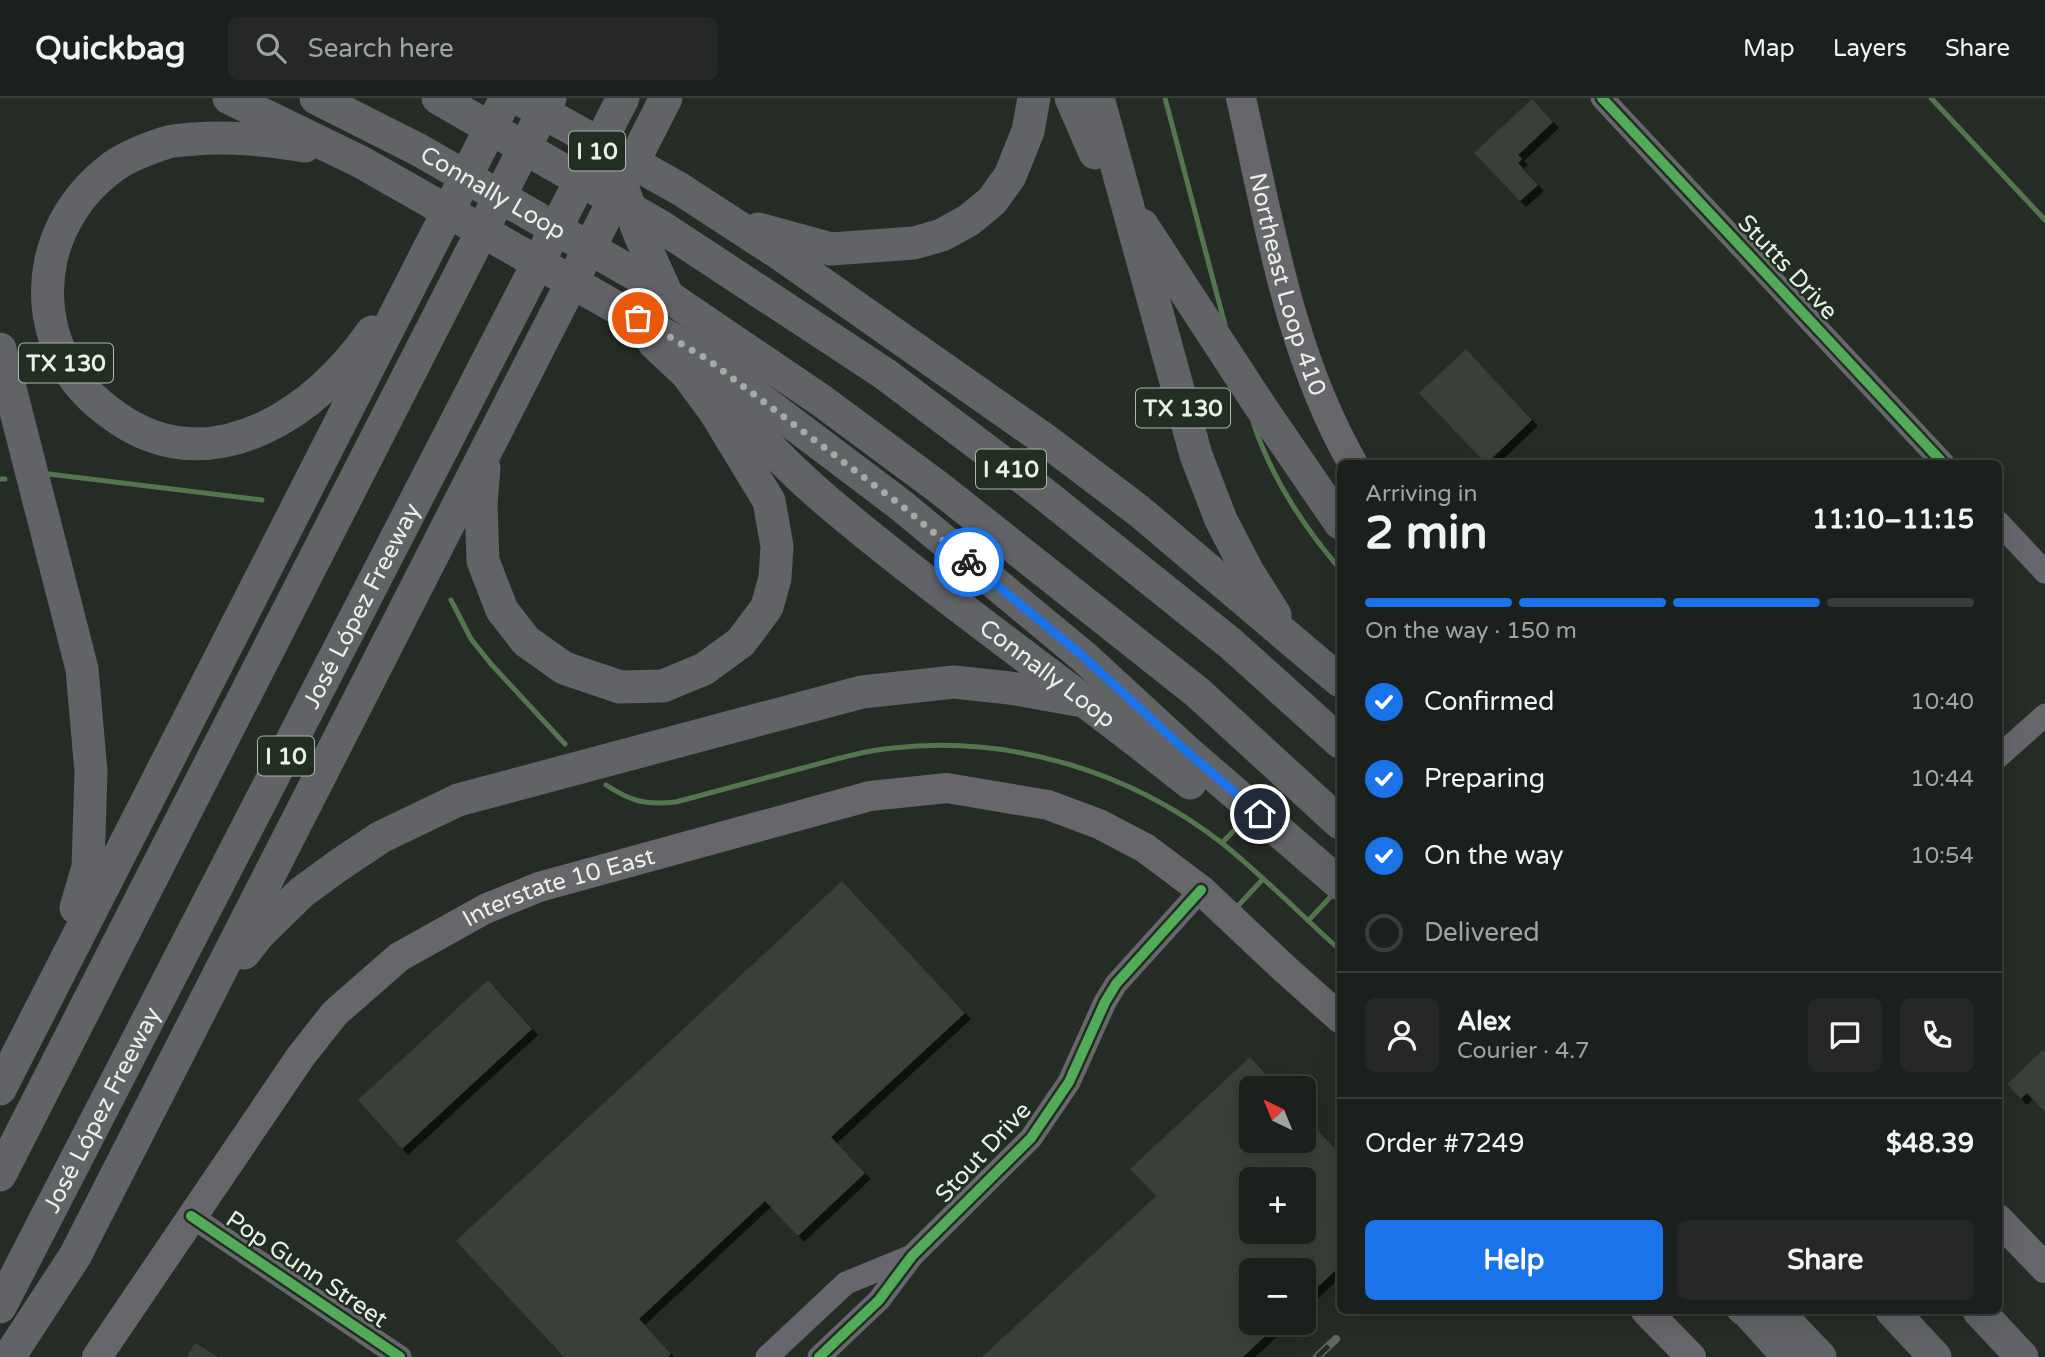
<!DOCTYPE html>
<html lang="en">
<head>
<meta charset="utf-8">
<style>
	:root { --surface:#1c201c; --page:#252825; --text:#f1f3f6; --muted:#a0a3a3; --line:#3a3e3b; --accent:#1a73e8 }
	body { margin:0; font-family:"Varela Round",sans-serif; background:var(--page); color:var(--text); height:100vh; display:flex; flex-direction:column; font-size:26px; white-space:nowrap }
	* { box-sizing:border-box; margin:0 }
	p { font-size:23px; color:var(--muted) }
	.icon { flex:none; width:38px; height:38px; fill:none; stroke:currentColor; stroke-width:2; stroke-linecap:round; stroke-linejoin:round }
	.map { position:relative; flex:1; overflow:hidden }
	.drawer { position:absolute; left:1337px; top:362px; width:665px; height:854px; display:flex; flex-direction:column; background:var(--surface); border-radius:10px; box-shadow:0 7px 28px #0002,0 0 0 2px var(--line) }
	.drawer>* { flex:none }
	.needle { width:46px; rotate:317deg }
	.controls { position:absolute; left:1239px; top:978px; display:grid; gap:14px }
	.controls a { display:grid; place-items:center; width:77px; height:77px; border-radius:10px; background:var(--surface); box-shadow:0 7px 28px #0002,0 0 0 2px var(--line); font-size:35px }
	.pin { position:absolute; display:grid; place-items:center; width:60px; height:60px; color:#fff; margin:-30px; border:4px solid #fff; border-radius:50%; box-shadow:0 2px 7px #0007 }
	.courier { position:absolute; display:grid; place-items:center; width:70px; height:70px; margin:-35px; border:5px solid #1a73e8; border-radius:50%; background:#fff; color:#222; box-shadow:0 2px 9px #0007 }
	.headline em { font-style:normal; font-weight:700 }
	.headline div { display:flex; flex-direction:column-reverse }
	.headline { display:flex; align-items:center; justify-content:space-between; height:119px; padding:0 28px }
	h1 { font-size:46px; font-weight:700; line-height:52px }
	.bar { display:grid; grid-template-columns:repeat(4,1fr); gap:10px 7px; align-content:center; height:84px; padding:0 28px }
	.bar i { height:9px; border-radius:5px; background:var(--line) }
	.bar .active { background:var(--accent) }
	.bar p { grid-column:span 4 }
	.line { display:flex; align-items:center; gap:18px; padding:0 28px; border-top:2px solid var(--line) }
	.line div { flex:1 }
	.round { display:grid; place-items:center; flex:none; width:74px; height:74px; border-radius:10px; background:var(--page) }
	ol { padding:0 28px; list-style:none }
	li { display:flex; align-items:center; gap:21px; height:77px }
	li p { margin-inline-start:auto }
	li .icon { padding:7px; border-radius:50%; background:var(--accent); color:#fff; stroke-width:4 }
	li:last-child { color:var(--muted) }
	li i { width:38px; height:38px; border:4px solid var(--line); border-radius:50% }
	.cta { display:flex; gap:14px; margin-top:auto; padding:14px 28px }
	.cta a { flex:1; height:80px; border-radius:10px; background:var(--accent); color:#fff; font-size:28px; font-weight:700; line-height:80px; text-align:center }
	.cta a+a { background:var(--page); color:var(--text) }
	header { display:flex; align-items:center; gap:42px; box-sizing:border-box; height:98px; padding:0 35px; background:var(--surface); border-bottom:2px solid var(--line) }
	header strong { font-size:33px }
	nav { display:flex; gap:38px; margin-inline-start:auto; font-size:24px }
	.search { width:490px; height:63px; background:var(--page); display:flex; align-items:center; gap:18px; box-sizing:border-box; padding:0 24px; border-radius:10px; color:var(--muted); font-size:26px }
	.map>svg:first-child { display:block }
</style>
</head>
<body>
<header>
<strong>Quickbag</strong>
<div class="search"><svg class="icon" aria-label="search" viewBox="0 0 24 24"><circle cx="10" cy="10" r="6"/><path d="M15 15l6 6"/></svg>Search here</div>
<nav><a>Map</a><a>Layers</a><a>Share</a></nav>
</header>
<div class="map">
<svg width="2045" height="1259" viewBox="0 0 2045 1259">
	<defs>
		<filter id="shadow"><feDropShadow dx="6" dy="6" stdDeviation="0" flood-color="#0009"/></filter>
	</defs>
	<rect width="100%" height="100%" fill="#252b25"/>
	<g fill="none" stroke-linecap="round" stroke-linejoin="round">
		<path stroke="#53764f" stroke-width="5" d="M1165 0 1225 227
			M1931 0 2045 122
			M1253 324C1271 379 1303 428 1340 471
			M49 376 262 402
			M0 381H5
			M451 502 471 541 491 566 565 646
			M606 687C632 704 645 707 676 704 717 693 758 682 799 671 830 663 861 653 893 650 1010 637 1129 673 1222 745 1263 778 1301 817 1340 852
			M1222 745 1243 723
			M1236 810 1262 782
			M1308 823 1334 795
			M1726 1213 1736 1223"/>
	</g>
	<path fill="#374137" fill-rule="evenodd" filter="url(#shadow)" d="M1532 1 1553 24 1518 57 1522 61 1518 65 1538 87 1520 103 1474 55Z
		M1466 251 1532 322 1486 366 1419 295Z
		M842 783 965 915 831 1039 865 1075 798 1138 765 1103 639 1221 671 1256 668 1259H564L456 1143Z
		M488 882 532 931 402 1051 358 1002Z
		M2043 952 2045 954V1014L2027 995 2021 1001 2007 986Z
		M1250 959 1279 990H1251V1043H1304V1017L1340 1056V1168L1304 1202V1172H1251V1225H1279L1243 1259H982L1156 1098 1130 1071ZM1251 1082H1304V1134H1251Z
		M195 1245 218 1259H187Z"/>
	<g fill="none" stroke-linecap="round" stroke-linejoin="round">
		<path stroke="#66666c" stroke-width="23" d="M1602 0 1944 366
			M1998 424 2045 474
			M1998 659 2045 617
			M191 1118 400 1259
			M767 1259 846 1185 912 1158
			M819 1259 879 1202 912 1158 1031 1040 1069 984 1105 904 1116 886 1201 792"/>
		<g stroke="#66666b" stroke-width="30">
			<path id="s1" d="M1241 0C1269 124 1289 254 1353 366"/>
			<path d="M1998 1121 2045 1170"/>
			<path d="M1646 1213 1691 1259"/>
			<path id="s2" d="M97 1259 301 958 335 915 399 859 485 811 539 789 870 698 947 690 1048 707 1099 726 1145 750 1201 792 1286 872 1340 920"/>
		</g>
		<g stroke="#616367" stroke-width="33">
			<path d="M229 0 361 64 707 261 902 408 1084 559 1185 652 1340 786"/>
			<path id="s3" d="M316 0 419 52 638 178 822 303 938 389 1197 594 1340 725"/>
			<path d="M438 0 660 128 885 276 1039 392 1230 545 1340 644"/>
			<path d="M1071 0 1095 55"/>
			<path d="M1098 0 1196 357 1221 422 1248 474 1275 517"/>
			<path d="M523 3 680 91 780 156 1044 341 1139 413 1340 583"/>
			<path d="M305 48C267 42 232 38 194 41 185 42 176 42 168 44 149 50 125 59 110 71 47 119 29 202 68 270 82 294 103 311 125 325 218 382 318 312 372 234"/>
			<path d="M618 78 640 137 668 199"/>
			<path d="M1142 127 1258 305 1340 425"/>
			<path d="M758 131 831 151 914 145 942 137 969 122 992 103 1010 78 1028 33 1034 0"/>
			<path d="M0 251 82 571 91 674 88 769 76 810"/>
			<path id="s4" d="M712 276C763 356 838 414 912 472 1004 544 1099 612 1190 685"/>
			<path d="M484 370 481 406 483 463 502 512 526 543 564 570 620 589 663 588 704 571 741 544 767 509 775 480 777 448 769 403 715 314 687 276 654 245"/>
			<path d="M244 855 259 836 302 794 339 767 381 739 458 702 862 594 954 584 1010 590 1077 602"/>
			<path d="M0 991 506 0"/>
			<path d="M0 1077 550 0"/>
			<path id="s5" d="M0 1209 623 0"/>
			<path d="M1747 1213 1785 1255"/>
			<path d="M1776 1213 1820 1259"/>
			<path d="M1892 1213 1935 1259"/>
			<path d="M1979 1213 2022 1259"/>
			<path d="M9 1259 75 1158 666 0"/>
		</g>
		<defs>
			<path id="rail" d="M1317 1259 1336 1241"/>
		</defs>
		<use href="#rail" stroke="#626665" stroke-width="8"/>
		<use href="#rail" stroke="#232e22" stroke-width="5" stroke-dasharray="16" stroke-linecap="butt"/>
		<defs>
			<path id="cycleway" d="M1602 0 1944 366
				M191 1118 400 1259
				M819 1259 879 1202 912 1158 1031 1040 1069 984 1105 904 1116 886 1201 792"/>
		</defs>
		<use href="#cycleway" stroke="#232e22" stroke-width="15"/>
		<use href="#cycleway" stroke="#51ab58" stroke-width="10"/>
	</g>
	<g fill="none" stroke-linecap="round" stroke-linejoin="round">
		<path stroke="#a4aba4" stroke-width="7" stroke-dasharray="0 12.6" d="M638 220 707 261 902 408 969 464"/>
		<path stroke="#1a73e8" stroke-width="9" d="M969 464 1084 559 1185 652 1260 716"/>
	</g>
	<g text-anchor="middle" stroke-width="5" stroke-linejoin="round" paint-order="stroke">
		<g fill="#232e22" stroke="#aeb6ad" stroke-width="2">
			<rect x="569" y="33.5" width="56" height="39" rx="5"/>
			<rect x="19" y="245.5" width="94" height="39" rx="5"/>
			<rect x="1136" y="290.5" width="94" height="39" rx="5"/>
			<rect x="976" y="351.5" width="70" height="39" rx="5"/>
			<rect x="258" y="638.5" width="56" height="39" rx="5"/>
		</g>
		<g font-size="23" font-weight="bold" fill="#e9f0e8">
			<text x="597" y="61">I 10</text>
			<text x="66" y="273">TX 130</text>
			<text x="1183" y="318">TX 130</text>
			<text x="1011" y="379">I 410</text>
			<text x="286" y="666">I 10</text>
		</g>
		<g font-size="24" fill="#e9f0e8" stroke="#232e22">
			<text dy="8" stroke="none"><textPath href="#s3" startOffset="201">Connally Loop</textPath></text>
			<text transform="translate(1788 169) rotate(47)" y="8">Stutts Drive</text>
			<text dy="8" stroke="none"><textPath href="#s1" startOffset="192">Northeast Loop 410</textPath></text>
			<text dy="8" stroke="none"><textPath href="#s5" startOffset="789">José López Freeway</textPath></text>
			<text dy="8" stroke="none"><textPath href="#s4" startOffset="452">Connally Loop</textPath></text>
			<text dy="8" stroke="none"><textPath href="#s2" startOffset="679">Interstate 10 East</textPath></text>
			<text dy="8" stroke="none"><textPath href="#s5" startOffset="222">José López Freeway</textPath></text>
			<text transform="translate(983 1054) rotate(-47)" y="8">Stout Drive</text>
			<text transform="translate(307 1171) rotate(34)" y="8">Pop Gunn Street</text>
		</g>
	</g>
</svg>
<div class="controls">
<a><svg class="needle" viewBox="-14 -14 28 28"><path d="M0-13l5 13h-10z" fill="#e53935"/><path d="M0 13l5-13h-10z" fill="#a0a3a3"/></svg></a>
<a>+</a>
<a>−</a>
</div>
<div class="pin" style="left:638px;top:220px;background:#ea580c"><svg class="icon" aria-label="bag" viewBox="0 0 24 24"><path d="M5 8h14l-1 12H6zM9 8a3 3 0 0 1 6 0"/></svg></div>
<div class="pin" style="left:1260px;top:716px;background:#1f2937"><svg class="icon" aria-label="home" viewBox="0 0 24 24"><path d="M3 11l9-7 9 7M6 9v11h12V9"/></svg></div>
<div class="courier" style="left:969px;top:464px"><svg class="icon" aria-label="bike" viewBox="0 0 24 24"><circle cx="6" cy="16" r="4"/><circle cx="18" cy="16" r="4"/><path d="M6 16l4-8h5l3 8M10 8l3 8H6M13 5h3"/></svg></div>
<section class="drawer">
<div class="headline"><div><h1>2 min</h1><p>Arriving in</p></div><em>11:10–11:15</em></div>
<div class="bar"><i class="active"></i><i class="active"></i><i class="active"></i><i></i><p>On the way · 150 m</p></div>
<ol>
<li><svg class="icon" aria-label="check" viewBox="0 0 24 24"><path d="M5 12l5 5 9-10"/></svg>Confirmed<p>10:40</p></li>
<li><svg class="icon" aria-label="check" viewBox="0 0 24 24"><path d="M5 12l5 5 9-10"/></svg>Preparing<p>10:44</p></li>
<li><svg class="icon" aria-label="check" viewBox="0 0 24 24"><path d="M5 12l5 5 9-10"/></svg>On the way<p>10:54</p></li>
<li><i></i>Delivered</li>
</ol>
<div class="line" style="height:126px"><a class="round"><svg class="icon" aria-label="person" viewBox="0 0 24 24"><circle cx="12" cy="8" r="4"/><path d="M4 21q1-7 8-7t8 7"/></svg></a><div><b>Alex</b><p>Courier · 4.7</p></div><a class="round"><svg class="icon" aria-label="chat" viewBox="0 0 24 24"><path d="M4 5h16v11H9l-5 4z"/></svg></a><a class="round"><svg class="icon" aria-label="phone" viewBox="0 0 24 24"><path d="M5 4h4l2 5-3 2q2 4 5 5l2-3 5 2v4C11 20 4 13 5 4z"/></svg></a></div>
<div class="line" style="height:91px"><div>Order #7249</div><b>$48.39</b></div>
<div class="cta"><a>Help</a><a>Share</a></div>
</section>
</div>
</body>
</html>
